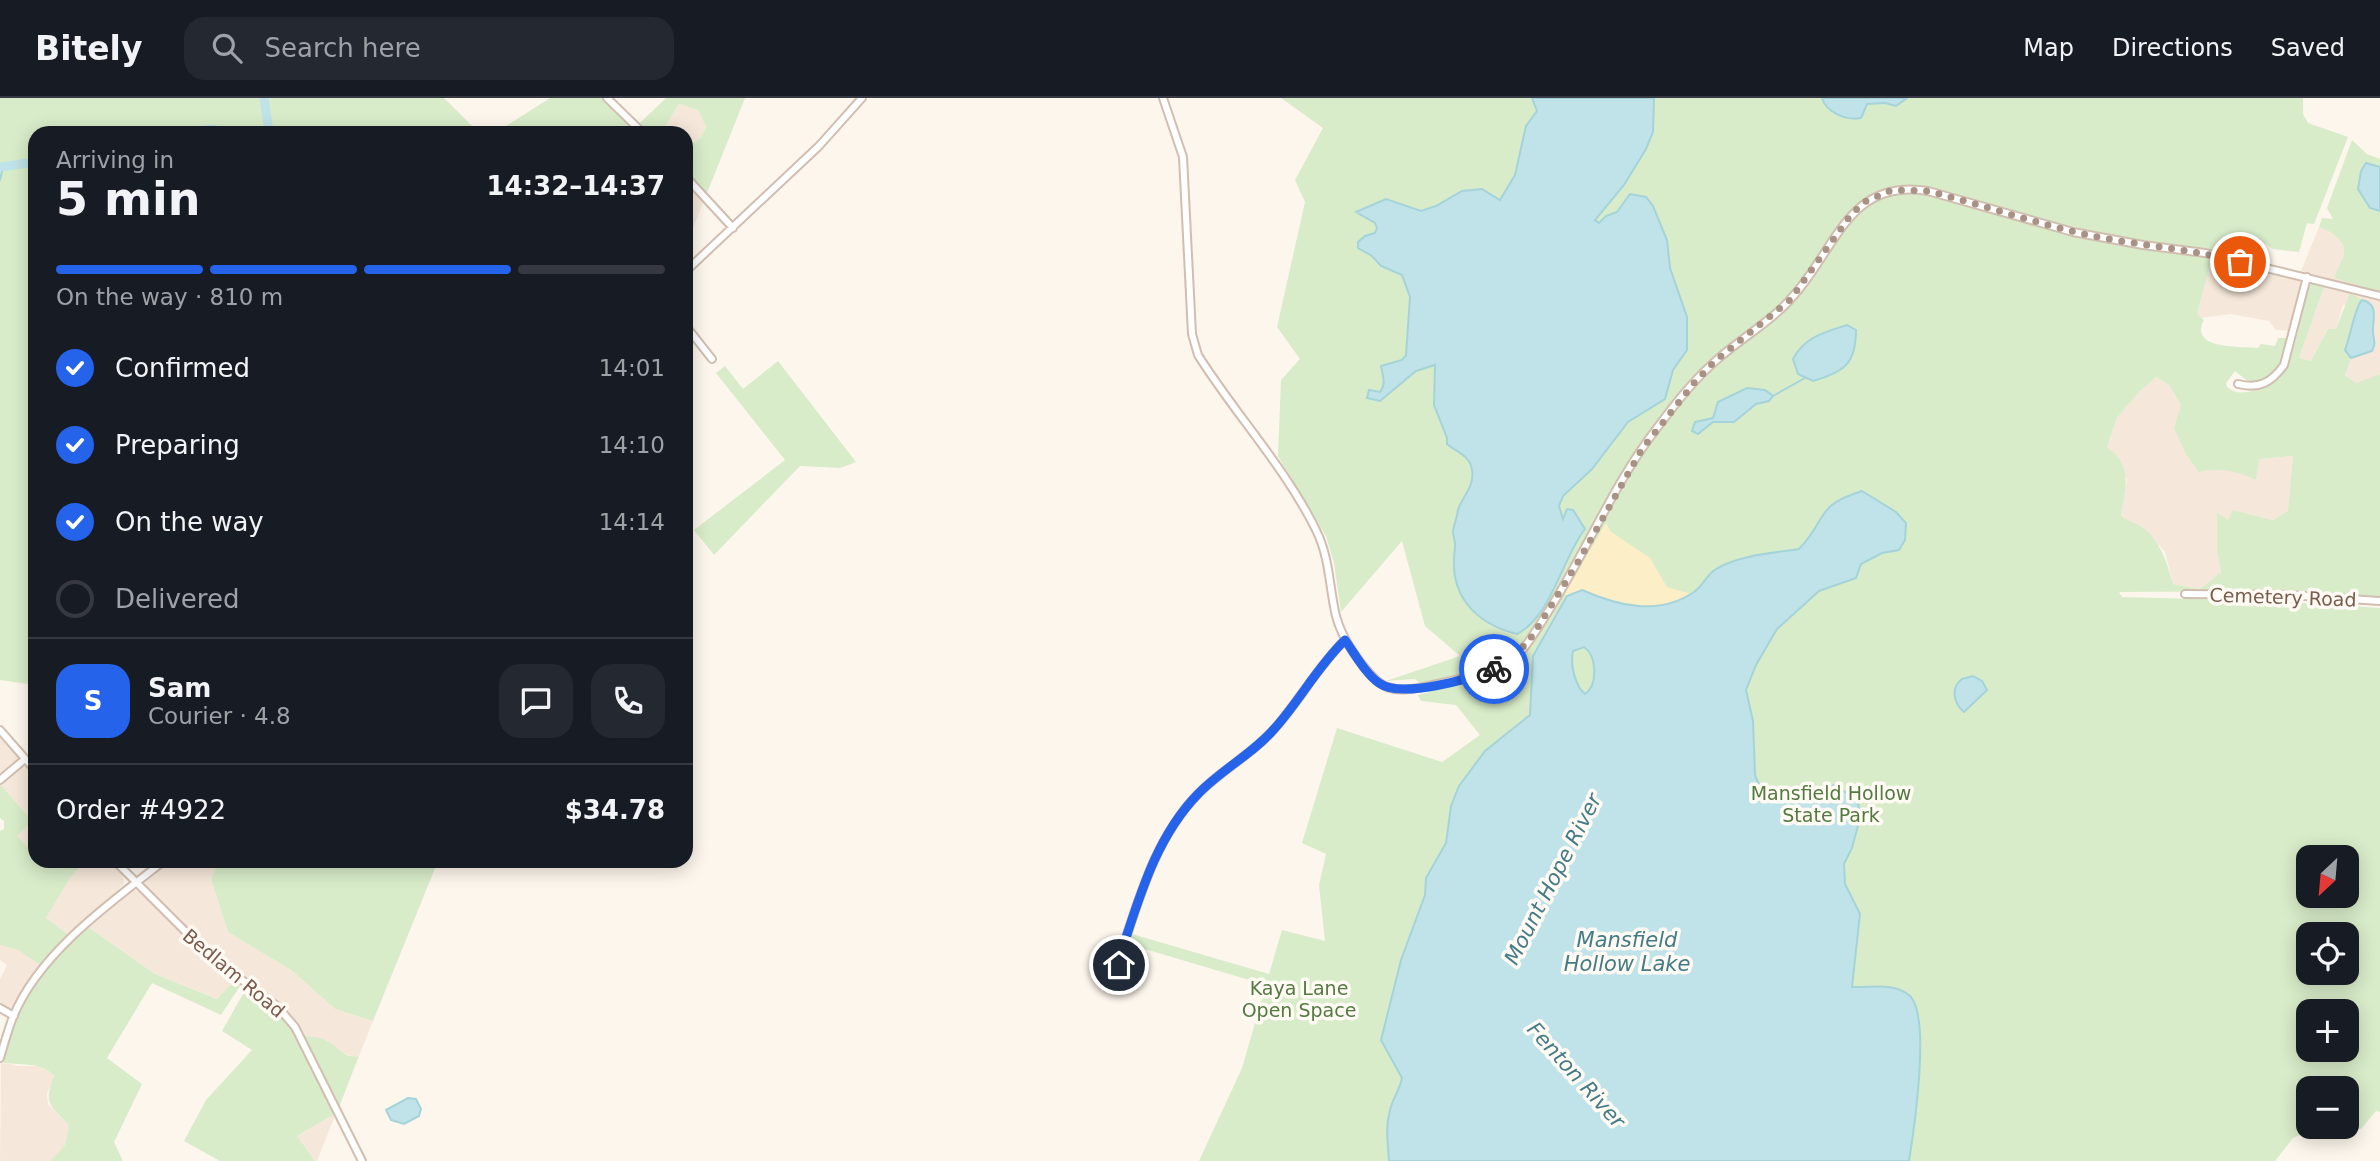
<!DOCTYPE html>
<html lang="en">
<head>
<meta charset="utf-8">
<style>
	:root { --surface:#171b24; --page:#242831; --text:#f1f3f6; --muted:#9ea1a6; --line:#363941; --accent:#2563eb }
	body { margin:0; font-family:"DejaVu Sans",sans-serif; background:var(--page); color:var(--text); height:100vh; display:flex; flex-direction:column; font-size:26px; white-space:nowrap }
	* { box-sizing:border-box; margin:0 }
	p { font-size:23px; color:var(--muted) }
	.icon { flex:none; width:38px; height:38px; fill:none; stroke:currentColor; stroke-width:2; stroke-linecap:round; stroke-linejoin:round }
	.map { position:relative; flex:1; overflow:hidden }
	.drawer { position:absolute; left:28px; top:28px; width:665px; height:742px; display:flex; flex-direction:column; background:var(--surface); border-radius:21px; box-shadow:0 4px 18px #0003 }
	.drawer>* { flex:none }
	.needle { width:46px; rotate:206deg }
	.fabs { position:absolute; left:2296px; top:747px; display:grid; gap:14px }
	.fabs a { display:grid; place-items:center; width:63px; height:63px; border-radius:14px; background:var(--surface); box-shadow:0 4px 18px #0003; font-size:35px }
	.pin { position:absolute; display:grid; place-items:center; width:60px; height:60px; color:#fff; margin:-30px; border:4px solid #fff; border-radius:50%; box-shadow:0 2px 7px #0007 }
	.courier { position:absolute; display:grid; place-items:center; width:70px; height:70px; margin:-35px; border:5px solid #2563eb; border-radius:50%; background:#fff; color:#222; box-shadow:0 2px 9px #0007 }
	.summary em { font-style:normal; font-weight:700 }
	.summary div { display:flex; flex-direction:column-reverse }
	.summary { display:flex; align-items:center; justify-content:space-between; height:119px; padding:0 28px }
	h1 { font-size:46px; font-weight:700; line-height:52px }
	.bar { display:grid; grid-template-columns:repeat(4,1fr); gap:10px 7px; align-content:center; height:84px; padding:0 28px }
	.bar i { height:9px; border-radius:5px; background:var(--line) }
	.bar .current { background:var(--accent) }
	.bar p { grid-column:span 4 }
	.line { display:flex; align-items:center; gap:18px; padding:0 28px; border-top:2px solid var(--line) }
	.line div { flex:1 }
	.round { display:grid; place-items:center; flex:none; width:74px; height:74px; border-radius:21px; background:var(--page) }
	ol { padding:0 28px; list-style:none }
	li { display:flex; align-items:center; gap:21px; height:77px }
	li p { margin-inline-start:auto }
	li .icon { padding:7px; border-radius:50%; background:var(--accent); color:#fff; stroke-width:4 }
	li:last-child { color:var(--muted) }
	li i { width:38px; height:38px; border:4px solid var(--line); border-radius:50% }
	header { display:flex; align-items:center; gap:42px; box-sizing:border-box; height:98px; padding:0 35px; background:var(--surface); border-bottom:2px solid var(--line) }
	header strong { font-size:33px }
	nav { display:flex; gap:38px; margin-inline-start:auto; font-size:24px }
	.search { width:490px; height:63px; background:var(--page); display:flex; align-items:center; gap:18px; box-sizing:border-box; padding:0 24px; border-radius:21px; color:var(--muted); font-size:26px }
	.map>svg:first-child { display:block }
</style>
</head>
<body>
<header>
<strong>Bitely</strong>
<div class="search"><svg class="icon" aria-label="search" viewBox="0 0 24 24"><circle cx="10" cy="10" r="6"/><path d="M15 15l6 6"/></svg>Search here</div>
<nav><a>Map</a><a>Directions</a><a>Saved</a></nav>
</header>
<div class="map">
<svg width="2380" height="1063" viewBox="0 0 2380 1063">
	<rect width="100%" height="100%" fill="#fdf6ec"/>
	<path fill="#f5e8da" d="M679 6 698 12 706 29 701 39 686 53V35H661Z
		M686 83 704 103 686 147Z
		M2319 129 2332 135 2343 146 2344 157 2335 180 2380 194V276L2357 286 2345 278 2351 260 2347 258 2358 206 2343 207 2336 231H2328L2311 263 2299 260 2327 180 2301 173Z
		M2211 162 2299 181 2302 186 2291 233 2276 232 2269 223 2231 216 2201 220 2197 216Z
		M2156 279 2169 287 2181 307 2199 373 2218 370 2230 371 2256 382 2258 361 2293 358 2288 414 2273 422 2234 412 2217 453 2221 474 2200 491 2173 486 2165 454 2143 429 2129 425 2121 416 2127 381 2107 349 2117 320 2138 295Z
		M0 636 35 676V757L16 738 32 723 0 686Z
		M85 763H111L123 776 124 786 70 838 46 820 70 780Z
		M170 763H219L211 781 228 834 291 872 335 911 373 923 359 958 354 959 337 953 327 942 304 937 293 922 215 858 144 790 143 785Z
		M131 790 142 795 215 867 236 881 218 901 155 876 88 829Z
		M0 847 18 852 41 868 17 906 9 912 0 907V881L7 867 0 862Z
		M1 964 18 968H38L49 972 54 979 47 996 48 1006 69 1027 65 1047 50 1063H0Z
		M336 1015 317 1063H315L297 1038Z"/>
	<path fill="#d8ecc9" fill-rule="evenodd" d="M0 0H444L479 35H35V587L0 582Z
		M550 0H604L639 35H495Z
		M666 0H745L707 95 686 73V53L701 39 706 29 698 12 679 6 661 35H649L640 25Z
		M1281 0H2303V16L2308 25 2348 39 2314 126 2307 125 2299 154 2273 151 2260 142 2256 154 2250 152 2255 162 2214 152 2197 216 2204 222C2188 252 2241 248 2258 250L2261 246 2275 248 2278 240H2289C2282 267 2279 277 2251 286L2235 273 2226 285 2227 289C2235 296 2243 295 2253 293 2292 284 2296 242 2303 208 2305 199 2306 190 2313 183L2325 186 2299 260 2311 263 2328 231H2336L2350 195 2362 202C2354 210 2350 238 2345 252L2351 260 2345 278 2357 285 2380 276V499L2305 493 2119 494 2122 499 2270 503 2380 510V1014L2376 1013 2361 1031 2347 1027V990H2308V1029H2318L2293 1040 2275 1063H1199L1242 970 1266 887 1128 846 1132 836 1269 876 1282 832 1325 843 1319 787 1326 756 1302 745 1337 630 1442 664 1480 637 1456 607 1421 603 1418 597 1430 594 1415 581 1386 583 1460 558 1425 528 1402 443 1341 514 1334 465 1326 438 1278 358 1281 282 1300 261 1277 229 1305 104 1295 82 1323 30ZM2156 279 2169 287 2181 307 2174 330 2186 356 2199 374C2222 369 2235 373 2256 382L2259 361 2293 358 2288 413 2273 422 2233 412 2228 422 2217 415V453L2221 474 2200 491 2173 486C2167 465 2162 447 2145 431 2138 425 2129 425 2121 417 2126 388 2133 368 2107 349L2117 320 2138 295ZM2308 760H2347V798H2308ZM2308 836H2347V875H2308ZM2308 914H2347V952H2308Z
		M2352 42 2367 56 2380 61V194L2334 180 2344 157 2343 146 2332 135 2319 129 2322 120 2333 121 2327 110Z
		M778 263 856 364 840 370 800 368 714 457 694 432 785 362 716 275 725 268 743 291Z
		M0 686 32 723 17 738 35 757V763H85L70 780 46 820 70 838 41 868 18 852 0 847V733L4 731V723L0 720Z
		M219 763H438L373 923 335 911 291 872 228 834 211 781Z
		M88 829 155 876 217 901 236 881 242 885 221 917 152 885 107 960 142 986 114 1044 123 1063H50L65 1047 69 1027C50 1007 43 1006 54 978 43 963 18 968 1 964 23 898 37 876 88 829Z
		M247 889 285 920 336 1015 297 1038 315 1063H220L184 1043 206 1002 252 952 222 933Z
		M304 937C311 939 322 939 328 943 339 950 344 961 359 958L339 1009Z"/>
	<path fill="#fcefc7" d="M1606 425 1610 433 1650 460 1667 489 1691 496C1656 517 1617 508 1582 492L1567 498 1564 496Z"/>
	<path fill="#bfe3e8" stroke="#a5d3da" stroke-width="2" fill-rule="evenodd" d="M1532 0H1654L1653 34 1646 51 1624 87 1595 122 1599 125 1606 118 1617 114 1630 96 1646 99 1653 108 1667 142 1670 170 1687 219V252L1673 272 1665 301 1628 324 1592 371 1563 398 1559 408 1563 421 1567 411 1573 412 1585 431C1562 460 1552 518 1517 536 1473 525 1448 495 1455 450 1456 444 1453 439 1453 433 1454 427 1457 419 1458 412 1462 399 1475 388 1472 372 1470 357 1456 354 1447 346V340L1434 307 1435 267 1416 273 1380 303 1367 300 1369 292 1380 294C1387 285 1382 276 1381 268L1402 262 1406 257 1410 199 1402 177 1381 168 1372 158 1358 150V144L1365 138 1375 135 1377 130 1375 125 1356 114 1386 101 1421 113 1436 108 1462 93 1482 91 1500 102 1515 77 1526 28 1537 13Z
		M1822 0H1907L1896 8 1885 5 1867 6 1861 20C1846 23 1826 14 1822 0Z
		M2366 65 2380 69V113L2370 110 2358 91 2361 73Z
		M2362 202C2380 206 2372 222 2373 235 2374 244 2376 245 2372 253L2351 260 2345 252C2350 240 2355 208 2362 202Z
		M1847 227 1856 232C1856 266 1844 274 1813 283L1798 276 1793 261C1804 239 1825 234 1847 227Z
		M1747 290 1765 292 1773 298 1769 303 1756 306 1734 324H1713L1698 336 1692 333 1695 324 1713 320 1718 304Z
		M1862 393 1896 414 1906 425 1905 442 1899 452 1882 455 1861 466 1856 480 1819 493 1777 531 1756 567 1746 592 1753 623 1755 677 1762 694 1768 700 1789 701 1835 687 1858 703 1860 720 1852 750 1844 766 1845 786 1860 816 1852 889C1870 890 1895 884 1910 898 1931 919 1914 1032 1909 1063H1389C1388 1046 1385 1029 1390 1012 1393 1000 1400 991 1402 980L1381 942 1401 862 1425 797 1426 780 1446 745 1451 708 1459 688 1485 653 1530 617 1533 558 1567 498 1582 492C1618 508 1659 518 1694 494 1703 488 1707 476 1716 471 1739 457 1773 455 1799 451 1828 421 1814 408 1862 393ZM1584 549C1597 558 1598 587 1585 596 1575 588 1570 566 1573 553Z
		M1973 578 1982 583 1987 592 1964 614C1954 606 1950 590 1962 581Z
		M408 1000 416 1001 421 1011 419 1018 404 1026 391 1022 386 1012Z"/>
	<g fill="none" stroke-linecap="round" stroke-linejoin="round">
		<path stroke="#a5d3da" stroke-width="2" d="M0 82 3 69
			M1773 298 1805 280"/>
		<path stroke="#bfe3e8" stroke-width="9" d="M264 0 268 26 267 35
			M180 35 213 31 227 35
			M0 69 35 64"/>
		<defs>
			<path id="minor" d="M607 0 643 35
				M1163 0 1183 59 1192 236 1198 257C1235 316 1285 369 1316 432 1330 460 1329 489 1336 518 1342 541 1359 565 1376 582 1393 598 1417 590 1437 586 1460 580 1490 577 1510 563 1525 553 1536 532 1546 517 1585 457 1613 386 1657 330 1675 306 1695 280 1719 260 1744 238 1774 222 1795 196 1837 148 1850 80 1928 93L2073 134 2143 147 2205 155 2380 198
				M686 79 733 130
				M686 173 819 48 862 0
				M686 228 712 261
				M2238 286C2259 291 2271 285 2284 267L2307 179
				M2185 496 2288 497 2380 503
				M0 632 35 672
				M0 682 25 661
				M115 763 211 859 277 908 295 929 362 1063
				M1119 867 1120 858C1139 801 1155 740 1198 696 1222 671 1253 656 1275 630 1300 602 1318 568 1345 542
				M0 910 14 918
				M0 960C4 946 8 932 13 919 39 855 111 804 164 763"/>
		</defs>
		<use href="#minor" stroke="#d1beb0" stroke-width="10"/>
		<use href="#minor" stroke="#fff" stroke-width="6"/>
	</g>
	<g fill="none" stroke-linecap="round" stroke-linejoin="round">
		<path stroke="#a89285" stroke-width="7" stroke-dasharray="0 12.6" d="M1494 571 1510 564 1533 537 1578 464 1642 351 1694 285 1715 263 1790 202 1850 118 1864 104 1892 92 1928 93C1983 107 2037 126 2093 138 2142 148 2192 151 2240 164"/>
		<path stroke="#2563eb" stroke-width="9" d="M1119 867 1120 858C1139 801 1155 740 1198 696 1222 671 1253 656 1275 630 1300 602 1318 568 1345 542 1355 556 1365 575 1379 585 1401 601 1470 581 1494 571"/>
	</g>
	<g text-anchor="middle" stroke-width="7" stroke-linejoin="round" paint-order="stroke">
		<g font-size="19" fill="#7a5c4d" stroke="#fffaf3">
			<text transform="translate(2283 499) rotate(2)" y="7">Cemetery Road</text>
			<text transform="translate(234 875) rotate(40)" y="7">Bedlam Road</text>
		</g>
		<g font-size="19" fill="#537a41" stroke="#fffaf3">
			<text x="1831" y="702">Mansfield Hollow<tspan x="1831" dy="22">State Park</tspan></text>
			<text x="1299" y="897">Kaya Lane<tspan x="1299" dy="22">Open Space</tspan></text>
		</g>
		<g font-size="21" font-style="italic" fill="#437c86" stroke="#fffaf3">
			<text transform="translate(1553 781) rotate(-63)" y="7">Mount Hope River</text>
			<text x="1627" y="849">Mansfield<tspan x="1627" dy="24">Hollow Lake</tspan></text>
			<text transform="translate(1576 977) rotate(48)" y="7">Fenton River</text>
		</g>
	</g>
</svg>
<div class="fabs">
<a><svg class="needle" viewBox="-14 -14 28 28"><path d="M0-13l5 13h-10z" fill="#e53935"/><path d="M0 13l5-13h-10z" fill="#9ea1a6"/></svg></a>
<a><svg class="icon" aria-label="locate" viewBox="0 0 24 24"><circle cx="12" cy="12" r="6"/><path d="M12 2v4M12 18v4M2 12h4M18 12h4"/></svg></a>
<a>+</a>
<a>−</a>
</div>
<div class="pin" style="left:2240px;top:164px;background:#ea580c"><svg class="icon" aria-label="bag" viewBox="0 0 24 24"><path d="M5 8h14l-1 12H6zM9 8a3 3 0 0 1 6 0"/></svg></div>
<div class="pin" style="left:1119px;top:867px;background:#1f2937"><svg class="icon" aria-label="home" viewBox="0 0 24 24"><path d="M3 11l9-7 9 7M6 9v11h12V9"/></svg></div>
<div class="courier" style="left:1494px;top:571px"><svg class="icon" aria-label="bike" viewBox="0 0 24 24"><circle cx="6" cy="16" r="4"/><circle cx="18" cy="16" r="4"/><path d="M6 16l4-8h5l3 8M10 8l3 8H6M13 5h3"/></svg></div>
<section class="drawer">
<div class="summary"><div><h1>5 min</h1><p>Arriving in</p></div><em>14:32–14:37</em></div>
<div class="bar"><i class="current"></i><i class="current"></i><i class="current"></i><i></i><p>On the way · 810 m</p></div>
<ol>
<li><svg class="icon" aria-label="check" viewBox="0 0 24 24"><path d="M5 12l5 5 9-10"/></svg>Confirmed<p>14:01</p></li>
<li><svg class="icon" aria-label="check" viewBox="0 0 24 24"><path d="M5 12l5 5 9-10"/></svg>Preparing<p>14:10</p></li>
<li><svg class="icon" aria-label="check" viewBox="0 0 24 24"><path d="M5 12l5 5 9-10"/></svg>On the way<p>14:14</p></li>
<li><i></i>Delivered</li>
</ol>
<div class="line" style="height:126px"><b class="round" style="background:var(--accent);color:#fff">S</b><div><b>Sam</b><p>Courier · 4.8</p></div><a class="round"><svg class="icon" aria-label="chat" viewBox="0 0 24 24"><path d="M4 5h16v11H9l-5 4z"/></svg></a><a class="round"><svg class="icon" aria-label="phone" viewBox="0 0 24 24"><path d="M5 4h4l2 5-3 2q2 4 5 5l2-3 5 2v4C11 20 4 13 5 4z"/></svg></a></div>
<div class="line" style="height:91px"><div>Order #4922</div><b>$34.78</b></div>
</section>
</div>
</body>
</html>
